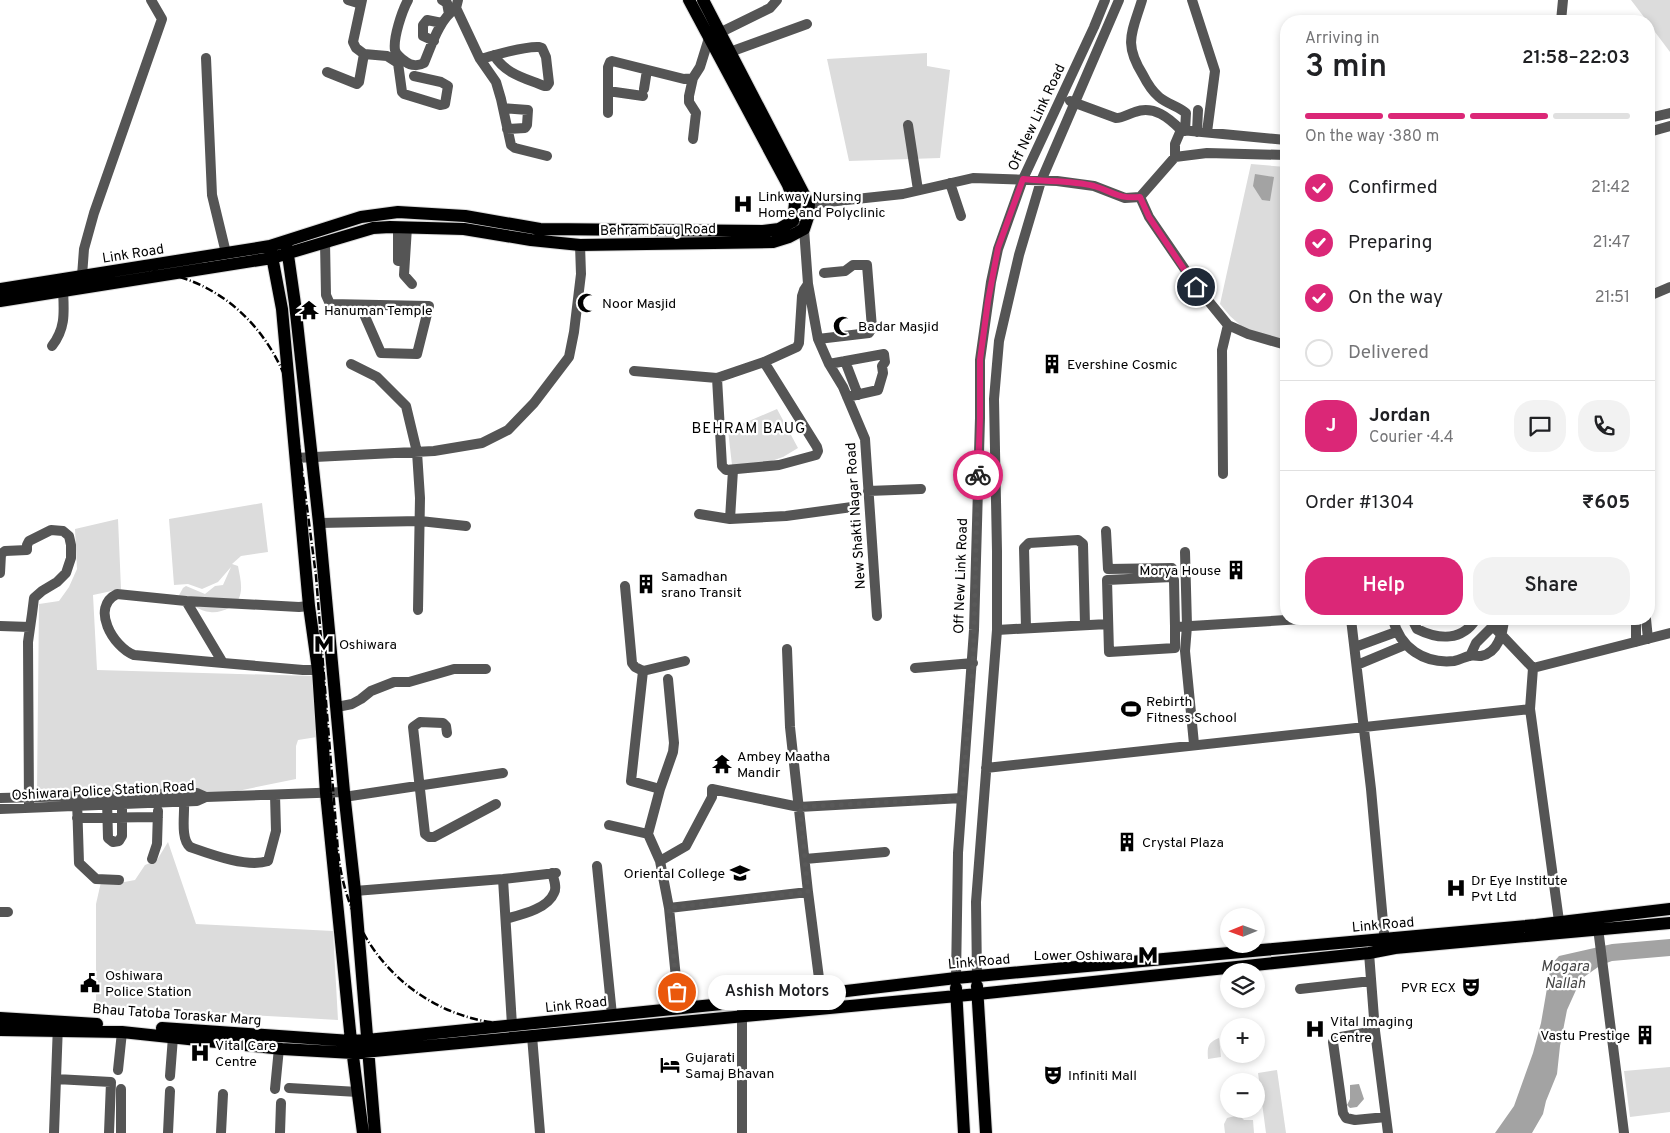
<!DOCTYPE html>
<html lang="en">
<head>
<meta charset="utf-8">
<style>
	:root { --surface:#fff; --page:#f2f2f2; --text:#202124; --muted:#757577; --line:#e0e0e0; --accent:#db2777 }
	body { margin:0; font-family:Overpass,sans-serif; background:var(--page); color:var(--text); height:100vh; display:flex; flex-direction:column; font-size:19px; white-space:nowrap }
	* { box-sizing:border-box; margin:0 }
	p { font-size:16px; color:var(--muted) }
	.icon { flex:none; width:28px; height:28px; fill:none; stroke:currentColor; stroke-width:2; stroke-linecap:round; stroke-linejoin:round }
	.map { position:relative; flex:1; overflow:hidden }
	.drawer { position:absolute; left:1280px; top:15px; width:375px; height:610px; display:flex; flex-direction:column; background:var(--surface); border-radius:20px; box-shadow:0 2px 8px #0003 }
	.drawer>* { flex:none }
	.needle { width:32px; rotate:269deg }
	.buttons { position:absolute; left:1220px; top:908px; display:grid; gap:10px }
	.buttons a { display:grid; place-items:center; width:45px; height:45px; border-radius:50%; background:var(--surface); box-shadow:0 2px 8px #0003; font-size:25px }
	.pin { position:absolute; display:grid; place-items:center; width:42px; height:42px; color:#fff; margin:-21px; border:2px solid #fff; border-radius:50%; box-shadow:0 1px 5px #0007 }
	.courier { position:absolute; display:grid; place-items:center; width:50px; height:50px; margin:-25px; border:4px solid #db2777; border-radius:50%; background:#fff; color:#222; box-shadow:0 1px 6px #0007 }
	.bubble { position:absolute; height:35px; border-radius:18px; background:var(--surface); box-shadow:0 2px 8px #0003; font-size:16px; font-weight:600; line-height:35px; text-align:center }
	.head em { font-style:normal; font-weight:600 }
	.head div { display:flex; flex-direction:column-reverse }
	.head { display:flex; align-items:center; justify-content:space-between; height:85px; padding:0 25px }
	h1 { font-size:32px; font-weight:600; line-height:38px }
	.bar { display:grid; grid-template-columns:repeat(4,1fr); gap:8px 5px; align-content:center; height:60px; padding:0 25px }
	.bar i { height:6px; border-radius:4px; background:var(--line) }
	.bar .on { background:var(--accent) }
	.bar p { grid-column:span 4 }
	.line { display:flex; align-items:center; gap:12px; padding:0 25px; border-top:1px solid var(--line) }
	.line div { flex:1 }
	.round { display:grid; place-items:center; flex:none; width:52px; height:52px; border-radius:20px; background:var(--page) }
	ol { padding:0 25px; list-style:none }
	li { display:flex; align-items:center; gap:15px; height:55px }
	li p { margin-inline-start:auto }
	li .icon { padding:5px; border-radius:50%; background:var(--accent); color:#fff; stroke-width:4 }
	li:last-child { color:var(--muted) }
	li i { width:28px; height:28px; border:2px solid var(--line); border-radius:50% }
	.primary-button { display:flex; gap:10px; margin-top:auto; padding:10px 25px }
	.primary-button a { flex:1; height:58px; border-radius:20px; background:var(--accent); color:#fff; font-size:20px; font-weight:600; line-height:58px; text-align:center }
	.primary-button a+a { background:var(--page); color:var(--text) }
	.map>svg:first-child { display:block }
</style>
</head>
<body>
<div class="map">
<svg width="1670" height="1133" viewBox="0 0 1670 1133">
	<rect width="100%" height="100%" fill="#fff"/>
	<path fill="#dcdcdc" d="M1631 0H1670V52L1649 24V21H1647Z
		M927 53V66L950 70 940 158 849 161 827 59Z
		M1251 164 1286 167V342L1248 332 1230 316 1220 304Z
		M777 409 798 448 783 457 760 465H732L728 430Z
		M262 503 268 552 241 556 232 564 238 566C241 582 246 599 229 608 223 611 216 613 210 612 201 612 186 601 178 597L183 588 186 586 205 594 215 586 223 585 231 567 218 582 202 589 188 584 174 585 169 519Z
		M118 519 121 589 93 595 97 670 313 676 317 737 298 740 296 746V779L218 795 37 791 39 604 59 601 69 587 77 569 75 529Z
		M168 842 196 924 333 931 338 1020 96 1006V904L101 882 119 883 135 880 145 865 157 860Z
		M1219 1038 1221 1057 1208 1059C1207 1047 1208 1042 1219 1038Z
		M1670 1067V1112L1630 1117 1624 1071Z
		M1277 1070 1286 1133H1266L1258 1073Z
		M1235 1116H1240L1244 1120H1253L1254 1133H1225L1224 1124 1227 1118Z"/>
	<path fill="#a3a3a3" d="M1255 174 1274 177 1270 201 1262 200 1253 186Z
		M1670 939V956L1612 961 1601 965 1581 979 1567 1010 1560 1046 1557 1074 1546 1101 1543 1114 1532 1133H1495L1514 1106 1533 1053 1541 1023 1551 965 1559 956 1612 944Z
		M1359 1084 1364 1099 1357 1107 1350 1108 1347 1105 1350 1099V1085Z"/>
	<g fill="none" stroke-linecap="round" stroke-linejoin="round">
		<defs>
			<path id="major" d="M287 248 295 304 319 523 344 792 355 891 375 1133
				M271 251 282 309 309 606 318 670 326 793 351 1041 363 1133
				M0 289 270 246 361 217 398 212 465 216 540 229 763 231 779 229 793 221 795 203 788 185 689 0
				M0 301 272 258 373 228 390 227 464 229 531 240 580 245 773 242 789 237 804 229 808 217 809 204 703 0
				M977 986 986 1133
				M956 988 964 1133
				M0 1018 97 1024
				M162 1028 351 1041 367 1040 821 994 956 978 1536 925 1670 909
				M0 1030 122 1032 282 1049 353 1053 978 994 1369 953 1395 948 1670 923"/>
		</defs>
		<use href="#major" stroke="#dbdbdb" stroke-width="14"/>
		<path stroke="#555" stroke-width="10" d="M348 0 361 4
			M362 0 353 42 356 48 364 54 387 56 398 63 402 92 404 94 440 105 445 104 448 86 441 82 414 76
			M408 0C402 11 393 38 395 50 396 55 402 59 406 62 411 66 419 66 424 63 432 44 439 20 456 8
			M442 0 447 3 449 14
			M458 0 456 8 480 59C497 55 522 46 539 47L542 48 546 57 549 83 547 86H544C525 78 505 74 494 55
			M1142 0C1132 33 1123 43 1143 75 1147 83 1152 91 1159 97 1167 104 1178 106 1186 113L1185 131
			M1192 0 1215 71 1207 132
			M1561 21 1563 0
			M434 41 423 36V25L427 20 442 23
			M730 52 807 24
			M206 58 212 195 226 253
			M480 59 496 82 501 99 511 145 515 148 547 156
			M327 72 357 84 359 82 364 54
			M693 78 689 96V102L696 113 693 139
			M644 89 647 70
			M608 91 643 96
			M1070 101 1116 118C1123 118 1128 114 1135 112 1154 105 1169 118 1181 130
			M503 108 528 110 527 125 525 128 507 129
			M608 113V67L610 62 612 61 684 79 693 78 700 67 709 38 770 8 777 0
			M1649 118 1670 113
			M908 125 918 190
			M1197 132 1198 110
			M1649 132 1670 126
			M1175 157V144L1181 130 1286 140
			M950 183 961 216
			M1140 197 1149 217 1197 287 1228 325 1248 334 1286 345
			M809 204 903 194 973 178 1057 181 1094 186 1125 198 1140 197 1175 157 1207 153 1286 155
			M800 226 804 229 808 284 818 339 829 364 843 387 865 439 877 616
			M398 227V261
			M407 227 404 275 412 284
			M325 242 326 295 330 304 429 306 417 354 381 353 360 305
			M82 276 84 249 94 213 162 19 151 0
			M1649 296 1670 287
			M818 339 869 333 872 328 867 265H853L845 271 824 273
			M52 346C66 328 64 312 63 290
			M845 361 858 395
			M351 364 377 377 406 406 417 452 420 498 418 610
			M829 364 884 354 885 362 882 366 883 373 878 390 847 397
			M634 371 717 378 764 362 797 347 799 343 802 296 804 290 808 284
			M717 378 722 466 726 470 779 465 816 455 818 451 817 447 764 362
			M295 458 434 451 482 443 508 430 534 403 569 357 574 332 581 274 580 245
			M733 470 730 519 786 516 852 507
			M1223 474 1222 350 1228 325
			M868 491 921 489
			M699 514 730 519
			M319 523 420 521 466 526
			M1106 531 1108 569 1172 568
			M1185 552 1187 626 1185 651 1194 744
			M0 573 1 554 5 551 27 550V545L29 541 51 530 63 531 69 536 71 545V558L66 573 57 582 42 591 34 598 32 614 28 642 29 807
			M625 586 632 663 635 667 643 671 631 781 660 789 648 834 660 861 669 908
			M186 601 117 594C90 607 113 647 134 655L223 663
			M309 606 299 607 186 601 223 663 303 670H318
			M1351 619 1371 789 1385 944
			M1393 619C1400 648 1424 664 1454 661 1460 660 1464 657 1469 656 1473 655 1477 656 1481 656 1498 653 1503 633 1504 619
			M1412 619 1417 629C1439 640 1462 641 1476 619
			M1636 619V642
			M1646 619 1648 639
			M0 626 30 627
			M1493 626 1533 668
			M1175 627 1174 580 1172 577 1107 580 1109 652 1175 648V627L1302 619
			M1026 628 1024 548 1029 543 1078 540 1083 544 1085 625
			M997 630 1108 624
			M1355 647 1396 632
			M787 649 790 727 808 892
			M1470 656 1476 643 1493 626 1495 619
			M1357 665 1405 645
			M915 668 973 663
			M643 671 685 661
			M337 707 352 704 361 699 371 691 394 682H409L454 669H486
			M447 733 446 726 443 723 420 722 413 727 425 834 429 837H434L496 804
			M986 768 1530 709
			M660 789 673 752 674 743 668 679
			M344 797 503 773
			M0 798 197 793 206 797 344 792
			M77 800 79 863 96 879 119 880
			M107 800 108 838 113 842 119 841 122 836V799
			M184 801C185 814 180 838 190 847 210 854 247 868 268 861L276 831 275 795
			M0 809 197 801 206 797
			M77 818 158 817
			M609 825 648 834
			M152 859 157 844 158 811
			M805 859 885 852
			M660 861 686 846 712 797V789L799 807 962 798
			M597 866 612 1015
			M503 879 512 1025
			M355 891 503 879 556 873
			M0 912H8
			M509 918C524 914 548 908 554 893 557 888 554 879 552 873
			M1559 921 1530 709 1533 668 1670 633
			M1598 928 1624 1133
			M1369 953 1375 1031 1388 1133
			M977 977 976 902 997 630V551L994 399 999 341 1019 255 1041 181 1119 0
			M956 978 958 853 974 630 980 418V360L991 282 998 249 1023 179 1094 27 1105 0
			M1300 989 1371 981
			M679 1008 669 908 808 892 821 994
			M1375 1031 1335 1038 1333 1042 1343 1113 1346 1118 1355 1120 1386 1117
			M532 1036 540 1133
			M118 1070 122 1032
			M170 1076 173 1037
			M56 1079 111 1082 109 1133
			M289 1088 358 1092
			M275 1089 279 1048
			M54 1133 58 1024
			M121 1133V1089
			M168 1133 170 1091
			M221 1133 223 1094
			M280 1133 281 1103
			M742 1133V1009"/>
		<use href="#major" stroke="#000" stroke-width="12"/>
		<path stroke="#000" stroke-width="2.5" stroke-dasharray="8 2.5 1 2.5" stroke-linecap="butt" d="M0 288C43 281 100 267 143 270 219 276 273 329 293 400L316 576 338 851C346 932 397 1001 479 1020 504 1025 529 1025 555 1023L1145 959 1670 908"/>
	</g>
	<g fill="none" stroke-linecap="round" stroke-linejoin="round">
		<path stroke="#595959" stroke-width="5" stroke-dasharray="0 9" d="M677 992 669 908 808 892 800 807 962 798 973 663 978 475"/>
		<path stroke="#db2777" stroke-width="6" d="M978 475 980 418V360L988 301 998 248 1023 179C1046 182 1071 180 1094 186 1114 192 1117 199 1140 197L1149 217 1196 287"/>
	</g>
	<defs>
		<symbol id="hospital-bare" viewBox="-9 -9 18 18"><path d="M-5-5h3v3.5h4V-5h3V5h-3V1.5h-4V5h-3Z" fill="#000" stroke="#fff" stroke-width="2.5" paint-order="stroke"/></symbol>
		<symbol id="mosque-bare" viewBox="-9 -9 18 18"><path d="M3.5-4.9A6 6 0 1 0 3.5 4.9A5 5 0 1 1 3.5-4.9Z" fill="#000" stroke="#fff" stroke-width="2.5" paint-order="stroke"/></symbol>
		<symbol id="temple-bare" viewBox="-9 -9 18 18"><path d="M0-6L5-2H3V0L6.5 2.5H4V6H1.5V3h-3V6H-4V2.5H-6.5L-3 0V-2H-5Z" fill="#000" stroke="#fff" stroke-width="2.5" paint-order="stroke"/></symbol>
		<symbol id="building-bare" viewBox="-9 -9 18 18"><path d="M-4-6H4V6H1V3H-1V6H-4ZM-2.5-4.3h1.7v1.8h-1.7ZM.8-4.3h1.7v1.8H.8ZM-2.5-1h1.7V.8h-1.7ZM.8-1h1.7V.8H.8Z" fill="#000" stroke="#fff" stroke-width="2.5" paint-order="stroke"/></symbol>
		<symbol id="metro-bare" viewBox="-9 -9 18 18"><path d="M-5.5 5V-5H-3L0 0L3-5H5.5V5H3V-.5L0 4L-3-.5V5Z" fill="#000" stroke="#fff" stroke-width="2.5" paint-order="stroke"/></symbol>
		<symbol id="stadium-bare" viewBox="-9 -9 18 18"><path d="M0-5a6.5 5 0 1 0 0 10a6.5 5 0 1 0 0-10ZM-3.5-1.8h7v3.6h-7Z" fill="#000" stroke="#fff" stroke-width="2.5" paint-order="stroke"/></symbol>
		<symbol id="university-bare" viewBox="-9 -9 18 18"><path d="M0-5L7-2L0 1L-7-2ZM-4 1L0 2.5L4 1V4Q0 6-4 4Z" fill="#000" stroke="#fff" stroke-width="2.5" paint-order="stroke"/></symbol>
		<symbol id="civic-bare" viewBox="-9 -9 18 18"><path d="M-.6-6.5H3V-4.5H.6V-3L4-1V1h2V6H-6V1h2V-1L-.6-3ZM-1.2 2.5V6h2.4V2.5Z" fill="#000" stroke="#fff" stroke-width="2.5" paint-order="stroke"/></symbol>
		<symbol id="theatre-bare" viewBox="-9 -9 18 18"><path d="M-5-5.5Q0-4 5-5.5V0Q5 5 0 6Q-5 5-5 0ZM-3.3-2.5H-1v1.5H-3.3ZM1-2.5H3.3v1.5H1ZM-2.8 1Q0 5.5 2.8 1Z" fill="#000" stroke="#fff" stroke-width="2.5" paint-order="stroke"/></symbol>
		<symbol id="hotel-bare" viewBox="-9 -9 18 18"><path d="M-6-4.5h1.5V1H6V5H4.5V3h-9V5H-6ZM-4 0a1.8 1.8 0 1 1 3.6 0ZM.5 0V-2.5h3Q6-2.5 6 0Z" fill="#000" stroke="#fff" stroke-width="2.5" paint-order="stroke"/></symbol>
	</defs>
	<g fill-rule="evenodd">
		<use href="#hospital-bare" x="729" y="190" width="28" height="28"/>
		<use href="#mosque-bare" x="573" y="289" width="28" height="28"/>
		<use href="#temple-bare" x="295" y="296" width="28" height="28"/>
		<use href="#mosque-bare" x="829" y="312" width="28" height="28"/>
		<use href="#building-bare" x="1038" y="350" width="28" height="28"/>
		<use href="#building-bare" x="1222" y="556" width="28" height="28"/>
		<use href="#building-bare" x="632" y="570" width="28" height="28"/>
		<use href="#metro-bare" x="310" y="630" width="28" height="28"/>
		<use href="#stadium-bare" x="1117" y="695" width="28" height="28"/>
		<use href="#temple-bare" x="708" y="750" width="28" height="28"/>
		<use href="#building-bare" x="1113" y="828" width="28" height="28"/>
		<use href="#university-bare" x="726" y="859" width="28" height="28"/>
		<use href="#hospital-bare" x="1442" y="874" width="28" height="28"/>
		<use href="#metro-bare" x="1134" y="941" width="28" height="28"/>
		<use href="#civic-bare" x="76" y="969" width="28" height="28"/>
		<use href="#theatre-bare" x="1457" y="973" width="28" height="28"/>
		<use href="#hospital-bare" x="1301" y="1015" width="28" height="28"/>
		<use href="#building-bare" x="1631" y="1021" width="28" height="28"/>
		<use href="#hospital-bare" x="186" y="1039" width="28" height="28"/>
		<use href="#hotel-bare" x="656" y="1051" width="28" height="28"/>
		<use href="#theatre-bare" x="1039" y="1061" width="28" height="28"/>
	</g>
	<g text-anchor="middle" stroke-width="4.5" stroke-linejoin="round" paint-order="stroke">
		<g font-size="14" fill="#000" stroke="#fff">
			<text transform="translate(1036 117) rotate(-65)" y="5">Off New Link Road</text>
			<text transform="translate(658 229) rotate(-1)" y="5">Behrambaug Road</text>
			<text transform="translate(133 253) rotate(-9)" y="5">Link Road</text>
			<text transform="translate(855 516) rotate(-94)" y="5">New Shakti Nagar Road</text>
			<text transform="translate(960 576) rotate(-88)" y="5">Off New Link Road</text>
			<text transform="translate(103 790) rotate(-3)" y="5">Oshiwara Police Station Road</text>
			<text transform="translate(1383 924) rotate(-5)" y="5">Link Road</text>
			<text transform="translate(979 961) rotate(-5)" y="5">Link Road</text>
			<text transform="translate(576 1004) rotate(-6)" y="5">Link Road</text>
			<text transform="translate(177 1014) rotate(4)" y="5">Bhau Tatoba Toraskar Marg</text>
		</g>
		<g font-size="14" fill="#000" stroke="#fff" text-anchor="start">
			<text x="758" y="201">Linkway Nursing<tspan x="758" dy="16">Home and Polyclinic</tspan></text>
			<text x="602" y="308">Noor Masjid</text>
			<text x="324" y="315">Hanuman Temple</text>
			<text x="858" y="331">Badar Masjid</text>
			<text x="1067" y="369">Evershine Cosmic</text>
			<text x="1221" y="575" text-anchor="end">Morya House</text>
			<text x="661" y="581">Samadhan<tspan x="661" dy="16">srano Transit</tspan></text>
			<text x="339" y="649">Oshiwara</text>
			<text x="1146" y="706">Rebirth<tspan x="1146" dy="16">Fitness School</tspan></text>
			<text x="737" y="761">Ambey Maatha<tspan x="737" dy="16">Mandir</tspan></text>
			<text x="1142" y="847">Crystal Plaza</text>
			<text x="725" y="878" text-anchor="end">Oriental College</text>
			<text x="1471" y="885">Dr Eye Institute<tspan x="1471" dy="16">Pvt Ltd</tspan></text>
			<text x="1133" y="960" text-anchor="end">Lower Oshiwara</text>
			<text x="105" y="980">Oshiwara<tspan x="105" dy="16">Police Station</tspan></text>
			<text x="1456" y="992" text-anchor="end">PVR ECX</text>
			<text x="1330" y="1026">Vital Imaging<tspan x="1330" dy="16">Centre</tspan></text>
			<text x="1630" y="1040" text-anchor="end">Vastu Prestige</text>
			<text x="215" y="1050">Vital Care<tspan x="215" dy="16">Centre</tspan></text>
			<text x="685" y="1062">Gujarati<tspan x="685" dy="16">Samaj Bhavan</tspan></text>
			<text x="1068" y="1080">Infiniti Mall</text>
		</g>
		<g font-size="15" letter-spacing="1" fill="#000" stroke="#fff">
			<text x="749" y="433">BEHRAM BAUG</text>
		</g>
		<g font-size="15" font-style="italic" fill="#444" stroke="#fff">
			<text x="1565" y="971">Mogara<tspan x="1565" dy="17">Nallah</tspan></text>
		</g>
	</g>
</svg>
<div class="buttons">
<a><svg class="needle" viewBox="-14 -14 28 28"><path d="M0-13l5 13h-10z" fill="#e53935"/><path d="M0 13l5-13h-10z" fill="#757577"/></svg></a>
<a><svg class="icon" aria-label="layers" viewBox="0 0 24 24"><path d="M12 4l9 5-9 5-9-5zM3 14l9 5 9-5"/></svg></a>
<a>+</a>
<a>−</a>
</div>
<div class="pin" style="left:677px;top:992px;background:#ea580c"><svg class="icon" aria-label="bag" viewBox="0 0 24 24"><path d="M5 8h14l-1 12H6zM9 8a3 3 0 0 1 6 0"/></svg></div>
<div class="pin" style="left:1196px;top:287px;background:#1f2937"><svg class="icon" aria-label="home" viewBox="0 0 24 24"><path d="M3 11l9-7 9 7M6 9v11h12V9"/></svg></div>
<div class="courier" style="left:978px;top:475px"><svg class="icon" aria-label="bike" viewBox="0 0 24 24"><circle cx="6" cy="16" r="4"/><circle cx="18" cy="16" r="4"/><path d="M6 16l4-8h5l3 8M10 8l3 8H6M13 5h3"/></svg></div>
<div class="bubble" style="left:708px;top:975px;width:138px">Ashish Motors</div>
<section class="drawer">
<div class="head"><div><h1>3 min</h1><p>Arriving in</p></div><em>21:58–22:03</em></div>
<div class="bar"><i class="on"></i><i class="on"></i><i class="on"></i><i></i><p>On the way · 380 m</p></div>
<ol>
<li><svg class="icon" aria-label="check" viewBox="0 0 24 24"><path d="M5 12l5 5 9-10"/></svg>Confirmed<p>21:42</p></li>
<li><svg class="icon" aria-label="check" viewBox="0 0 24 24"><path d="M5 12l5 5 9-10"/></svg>Preparing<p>21:47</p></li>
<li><svg class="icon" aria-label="check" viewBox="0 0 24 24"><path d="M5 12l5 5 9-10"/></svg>On the way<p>21:51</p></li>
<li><i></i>Delivered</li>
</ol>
<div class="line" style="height:90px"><b class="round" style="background:var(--accent);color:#fff">J</b><div><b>Jordan</b><p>Courier · 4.4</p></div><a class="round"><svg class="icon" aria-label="chat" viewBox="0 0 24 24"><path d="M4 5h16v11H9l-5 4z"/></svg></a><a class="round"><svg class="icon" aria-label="phone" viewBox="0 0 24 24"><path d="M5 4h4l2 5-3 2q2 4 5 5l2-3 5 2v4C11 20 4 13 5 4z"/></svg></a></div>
<div class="line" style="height:65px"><div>Order #1304</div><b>₹605</b></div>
<div class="primary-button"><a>Help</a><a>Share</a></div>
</section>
</div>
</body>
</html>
